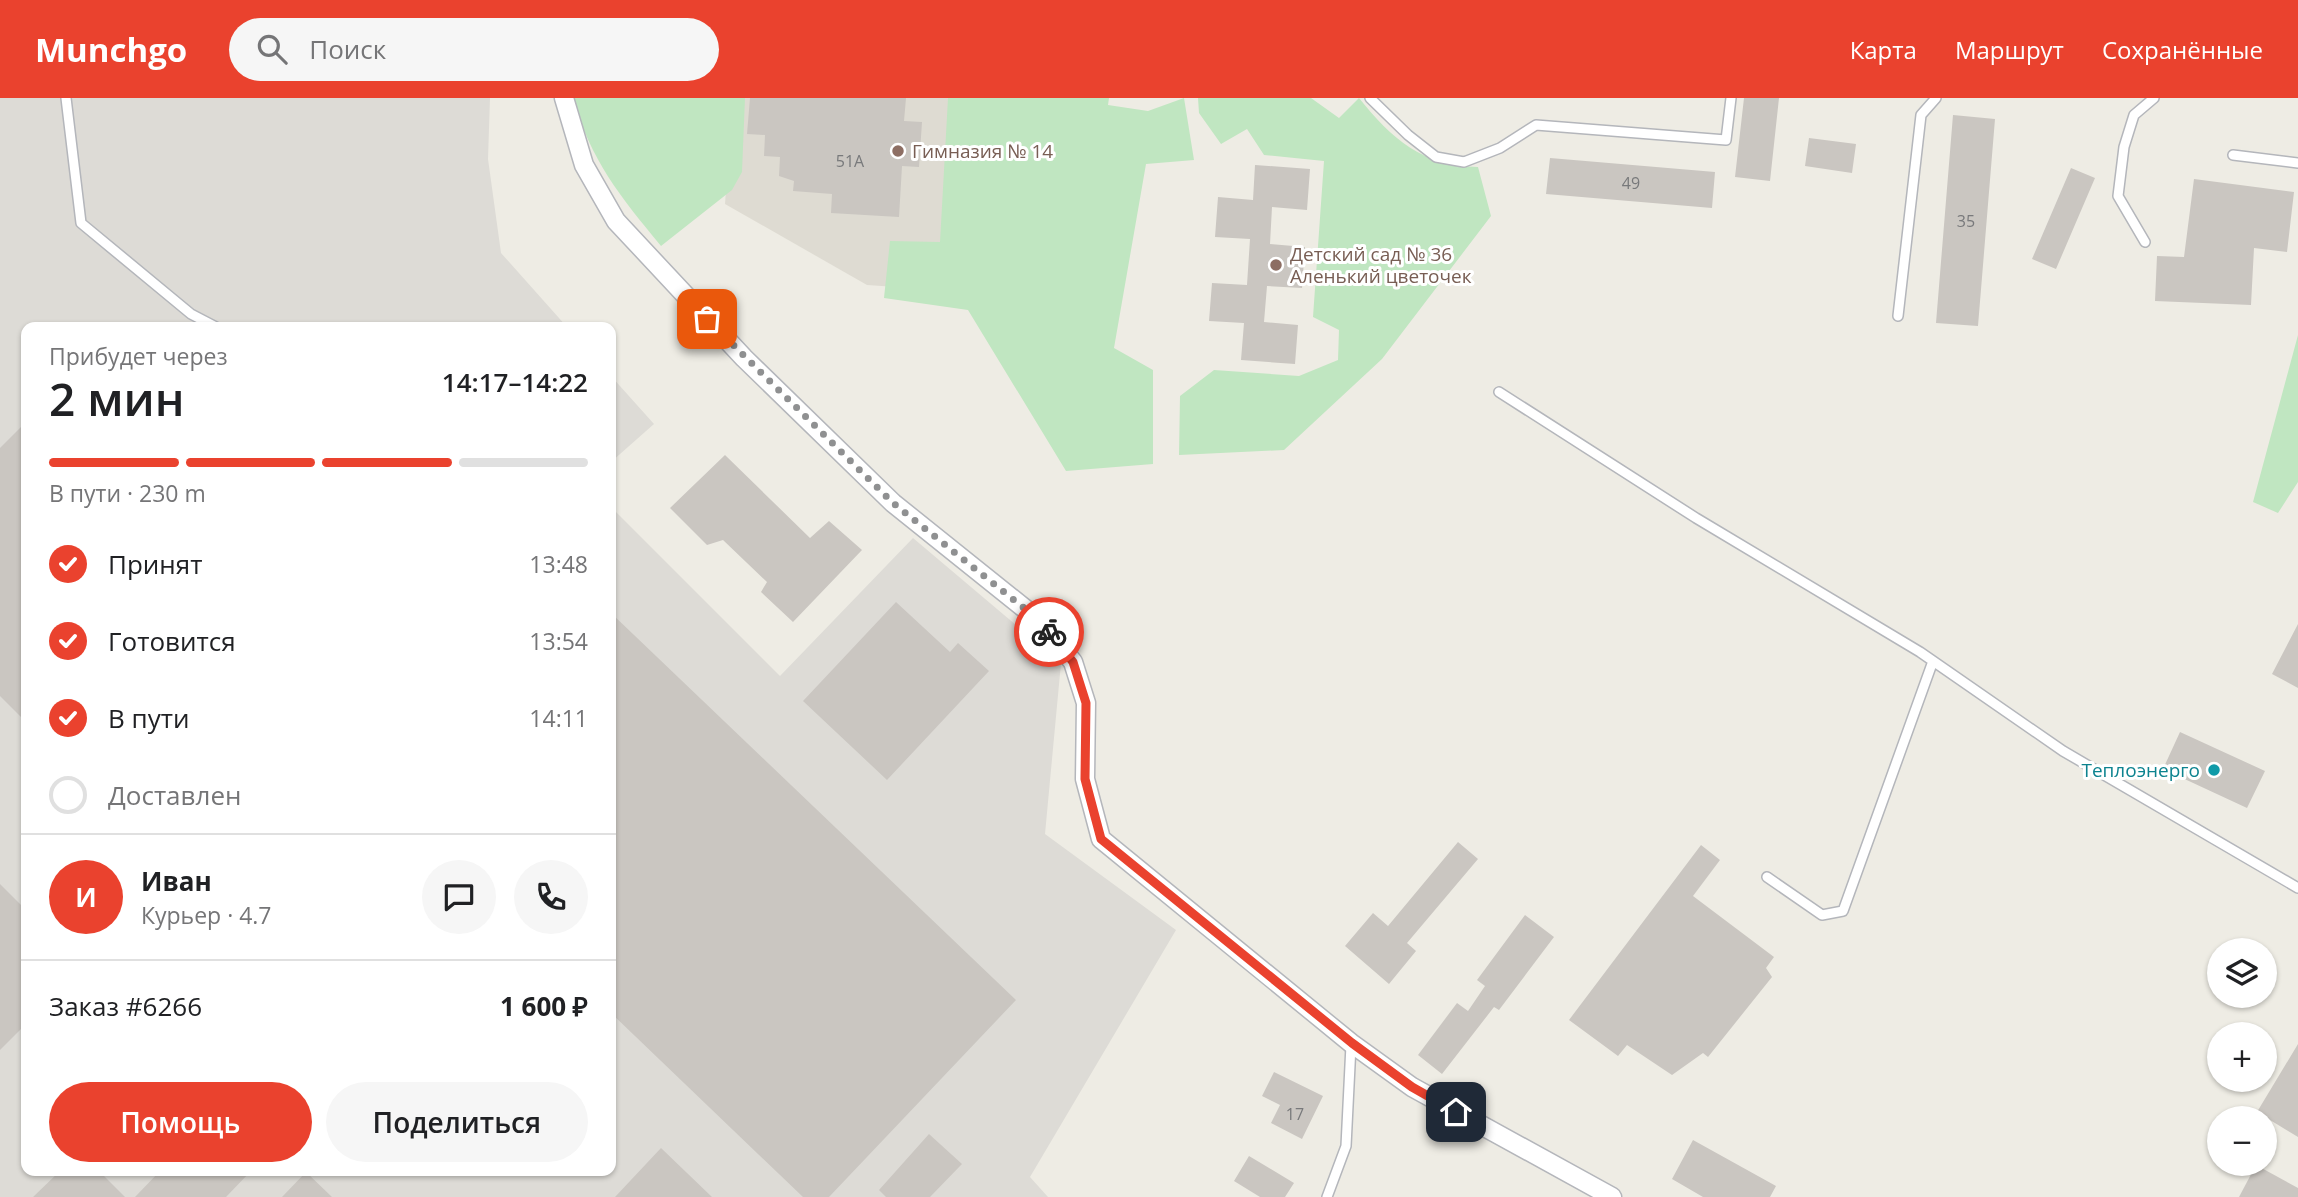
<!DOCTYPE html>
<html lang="ru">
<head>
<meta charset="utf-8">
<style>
	:root { --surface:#fff; --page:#f6f6f6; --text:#202124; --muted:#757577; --line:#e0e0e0; --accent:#ea422e }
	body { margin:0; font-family:"Open Sans",sans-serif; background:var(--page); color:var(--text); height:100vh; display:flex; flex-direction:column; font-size:26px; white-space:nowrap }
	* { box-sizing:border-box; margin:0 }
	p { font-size:23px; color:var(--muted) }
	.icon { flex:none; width:38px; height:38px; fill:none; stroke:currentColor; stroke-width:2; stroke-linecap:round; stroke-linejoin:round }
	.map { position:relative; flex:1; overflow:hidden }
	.drawer { position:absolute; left:21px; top:224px; width:595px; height:854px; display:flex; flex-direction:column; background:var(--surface); border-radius:14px; box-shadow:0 2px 5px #0004 }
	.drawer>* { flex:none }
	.tools { position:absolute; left:2207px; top:840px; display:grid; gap:14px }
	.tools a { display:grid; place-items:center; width:70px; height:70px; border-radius:50%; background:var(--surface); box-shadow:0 2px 5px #0004; font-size:35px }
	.pin { position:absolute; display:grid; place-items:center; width:60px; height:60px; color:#fff; margin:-30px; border-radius:14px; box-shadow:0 4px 10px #0006 }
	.courier { position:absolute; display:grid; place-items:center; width:70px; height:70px; margin:-35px; border:5px solid #ea422e; border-radius:50%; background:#fff; color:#222; box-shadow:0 2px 9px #0007 }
	.overview em { font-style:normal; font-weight:600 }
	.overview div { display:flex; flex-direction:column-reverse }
	.overview { display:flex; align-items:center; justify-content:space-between; height:119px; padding:0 28px }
	h1 { font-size:46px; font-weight:600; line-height:52px }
	.bar { display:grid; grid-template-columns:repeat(4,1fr); gap:10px 7px; align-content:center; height:84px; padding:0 28px }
	.bar i { height:9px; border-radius:5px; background:var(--line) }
	.bar .on { background:var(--accent) }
	.bar p { grid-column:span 4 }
	.line { display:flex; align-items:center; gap:18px; padding:0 28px; border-top:2px solid var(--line) }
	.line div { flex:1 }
	.round { display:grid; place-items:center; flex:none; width:74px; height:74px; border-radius:37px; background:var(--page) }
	ol { padding:0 28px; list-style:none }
	li { display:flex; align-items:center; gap:21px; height:77px }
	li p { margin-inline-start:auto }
	li .icon { padding:7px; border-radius:50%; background:var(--accent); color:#fff; stroke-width:4 }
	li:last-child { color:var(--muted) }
	li i { width:38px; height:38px; border:4px solid var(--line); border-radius:50% }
	.button { display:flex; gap:14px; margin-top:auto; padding:14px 28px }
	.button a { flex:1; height:80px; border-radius:42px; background:var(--accent); color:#fff; font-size:28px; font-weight:600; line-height:80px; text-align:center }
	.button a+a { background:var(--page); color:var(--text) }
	header { display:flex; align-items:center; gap:42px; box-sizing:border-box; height:98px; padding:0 35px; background:var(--accent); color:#fff }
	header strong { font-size:33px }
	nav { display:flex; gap:38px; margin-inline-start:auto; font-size:24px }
	.search { width:490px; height:63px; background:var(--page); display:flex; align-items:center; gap:18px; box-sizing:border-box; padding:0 24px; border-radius:38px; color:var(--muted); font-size:26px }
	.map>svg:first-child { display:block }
</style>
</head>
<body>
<header>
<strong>Munchgo</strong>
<div class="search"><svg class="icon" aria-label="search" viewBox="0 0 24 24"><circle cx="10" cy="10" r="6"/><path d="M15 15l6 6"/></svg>Поиск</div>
<nav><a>Карта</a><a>Маршрут</a><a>Сохранённые</a></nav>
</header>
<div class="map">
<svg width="2298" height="1099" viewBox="0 0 2298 1099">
	<rect width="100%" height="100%" fill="#eeece4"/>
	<path fill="#dddbd6" d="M0 0H490L488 61 501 155 567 229H26V1073H611V409L780 578 913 440 1061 565 1045 736 1176 832 1030 1079 1048 1099H0Z
		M611 278 654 326 611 364Z"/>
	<path fill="#dedbd2" d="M733 0H1071L1058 200 867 187 725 106Z"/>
	<path fill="#c0e6c1" d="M573 0H745L742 74 732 92 661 148C620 98 591 63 573 0Z
		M948 0H1109L1108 7 1148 13 1184 0 1194 62 1146 66 1114 250 1153 272V366L1066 373 968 212 884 200 890 143 940 144Z
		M1198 0H1311L1339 20 1359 0C1392 41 1422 68 1478 69L1491 118 1382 261 1284 352 1179 357 1180 298 1214 272 1299 278 1338 262 1339 232 1313 219 1324 63 1264 57 1247 31 1221 46 1199 15Z
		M2298 237V384L2278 415 2253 404Z"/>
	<path fill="#cac6c1" d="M750 0H906L904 23 922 24 919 69 902 68 899 119 831 115 832 96 793 93 794 83 779 78 780 59 764 58 765 37 747 36Z
		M1744 0H1779L1770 83 1735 79Z
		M1953 17 1995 21 1978 228 1936 225Z
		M1809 40 1856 46 1852 75 1805 68Z
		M1550 60 1715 74 1712 110 1546 96Z
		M1255 67 1310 71 1307 112 1272 109 1270 146 1305 149 1302 190 1267 188 1264 224 1298 227 1295 266 1241 262 1244 225 1209 223 1212 185 1247 187 1250 141 1215 139 1218 99 1253 102Z
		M2071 70 2095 80 2056 171 2032 161Z
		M2194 81 2294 94 2287 154 2254 150 2251 207 2155 203 2157 158 2184 159Z
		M26 324V624L0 598V350Z
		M725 357 810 440 829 423 862 452 793 524 761 494 767 484 723 442 707 447 670 410Z
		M896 504 950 554 958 545 989 573 887 682 803 603Z
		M611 515 1016 902 829 1099H803L611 915Z
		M2298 526V590L2272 576Z
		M2180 634 2265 673 2247 710 2163 671Z
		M1458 744 1478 761 1407 845 1416 853 1389 886 1345 848 1373 815 1388 828Z
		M1701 747 1720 762 1693 798 1774 859 1766 870 1772 879 1708 959 1703 955 1672 977 1627 947 1618 958 1569 922Z
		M0 786 26 812V926L0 952Z
		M1525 817 1554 839 1499 912 1494 909 1442 976 1418 957 1457 905 1468 913 1485 888 1477 882Z
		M2298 946V1039L2257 1014Z
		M1274 974 1323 998 1302 1041 1271 1025 1280 1007 1262 998Z
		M929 1036 962 1066 930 1099H886L879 1092Z
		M1693 1042 1776 1088 1770 1099H1703L1672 1081Z
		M661 1050 712 1099H615Z
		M1249 1058 1294 1085 1285 1099H1260L1234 1083Z
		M2256 1067 2298 1090V1099H2239Z
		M60 1073H99L125 1099H33Z
		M160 1073H251L226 1099H135Z
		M306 1074 332 1099H282Z"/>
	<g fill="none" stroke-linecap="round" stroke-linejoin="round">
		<defs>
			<path id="service" d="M66 0 81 125 191 216 216 229
				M1370 0 1408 37 1436 59 1464 64 1500 50 1536 27 1726 42 1731 0
				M2233 57 2298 65
				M2145 144 2118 98 2124 49 2134 17 2154 0
				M1898 218 1921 17 1936 0
				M1499 294 1696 420 1920 554 2063 653 2298 790
				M1767 779 1822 817 1843 813 1933 563
				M1327 1099 1346 1048 1351 947"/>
			<path id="minor" d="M564 0 584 67 616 123 744 260 893 405 1039 522 1073 564 1086 605 1085 681 1101 741 1351 945 1412 989 1612 1099"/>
		</defs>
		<use href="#service" stroke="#b4b6bb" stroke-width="12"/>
		<use href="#minor" stroke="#b4b6bb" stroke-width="21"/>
		<use href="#service" stroke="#fff" stroke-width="9"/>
		<use href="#minor" stroke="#fff" stroke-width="18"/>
	</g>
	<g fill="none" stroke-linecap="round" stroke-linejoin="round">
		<path stroke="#8f9091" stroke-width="7" stroke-dasharray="0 12.6" d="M707 221 893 405 1039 522 1049 534"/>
		<path stroke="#ea422e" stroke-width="9" d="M1049 534 1073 564 1086 605 1085 681 1101 741 1352 945 1412 989 1456 1014"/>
	</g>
	<g fill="#8d6e63" stroke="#fff" stroke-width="2.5">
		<circle cx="898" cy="53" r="7"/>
		<circle cx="1276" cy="167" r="7"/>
	</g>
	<circle fill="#0f9aa8" stroke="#fff" stroke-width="2.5" cx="2214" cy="672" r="7"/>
	<g text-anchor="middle" stroke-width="6" stroke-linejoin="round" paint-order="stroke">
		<g font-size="16" fill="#78797b">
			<text x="850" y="69">51А</text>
			<text x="1631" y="91">49</text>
			<text x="1966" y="129">35</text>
			<text x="1295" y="1022">17</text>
		</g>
		<g font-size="19" fill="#785e54" stroke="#fff" text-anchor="start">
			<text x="912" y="60">Гимназия № 14</text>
			<text x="1290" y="163">Детский сад № 36<tspan x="1290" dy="22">Аленький цветочек</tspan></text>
		</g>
		<g font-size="19" fill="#0d838f" stroke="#fff" text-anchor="end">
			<text x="2200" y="679">Теплоэнерго</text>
		</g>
	</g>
</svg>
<div class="tools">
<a><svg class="icon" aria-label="layers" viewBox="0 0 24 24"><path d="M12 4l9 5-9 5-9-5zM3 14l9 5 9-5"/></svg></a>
<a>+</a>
<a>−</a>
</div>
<div class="pin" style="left:707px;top:221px;background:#ea580c"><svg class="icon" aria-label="bag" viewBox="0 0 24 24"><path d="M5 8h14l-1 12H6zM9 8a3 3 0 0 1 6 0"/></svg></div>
<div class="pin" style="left:1456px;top:1014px;background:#1f2937"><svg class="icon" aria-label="home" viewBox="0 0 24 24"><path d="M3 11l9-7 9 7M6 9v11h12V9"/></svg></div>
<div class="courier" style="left:1049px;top:534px"><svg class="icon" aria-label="bike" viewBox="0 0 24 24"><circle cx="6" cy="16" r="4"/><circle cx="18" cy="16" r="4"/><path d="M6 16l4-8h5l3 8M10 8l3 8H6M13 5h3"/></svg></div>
<section class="drawer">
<div class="overview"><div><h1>2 мин</h1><p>Прибудет через</p></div><em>14:17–14:22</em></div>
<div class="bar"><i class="on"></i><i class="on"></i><i class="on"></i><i></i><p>В пути · 230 m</p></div>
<ol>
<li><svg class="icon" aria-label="check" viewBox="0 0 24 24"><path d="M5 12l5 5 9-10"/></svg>Принят<p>13:48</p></li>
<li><svg class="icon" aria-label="check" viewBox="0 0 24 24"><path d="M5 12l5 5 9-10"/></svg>Готовится<p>13:54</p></li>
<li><svg class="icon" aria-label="check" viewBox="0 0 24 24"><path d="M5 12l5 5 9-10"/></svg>В пути<p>14:11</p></li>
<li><i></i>Доставлен</li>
</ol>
<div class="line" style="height:126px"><b class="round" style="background:var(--accent);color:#fff">И</b><div><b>Иван</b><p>Курьер · 4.7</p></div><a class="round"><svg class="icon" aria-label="chat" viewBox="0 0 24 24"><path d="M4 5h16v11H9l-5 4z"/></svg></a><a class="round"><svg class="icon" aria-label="phone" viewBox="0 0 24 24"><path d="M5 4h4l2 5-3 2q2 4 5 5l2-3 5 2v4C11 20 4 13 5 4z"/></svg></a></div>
<div class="line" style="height:91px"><div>Заказ #6266</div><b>1 600 ₽</b></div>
<div class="button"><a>Помощь</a><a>Поделиться</a></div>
</section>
</div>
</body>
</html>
